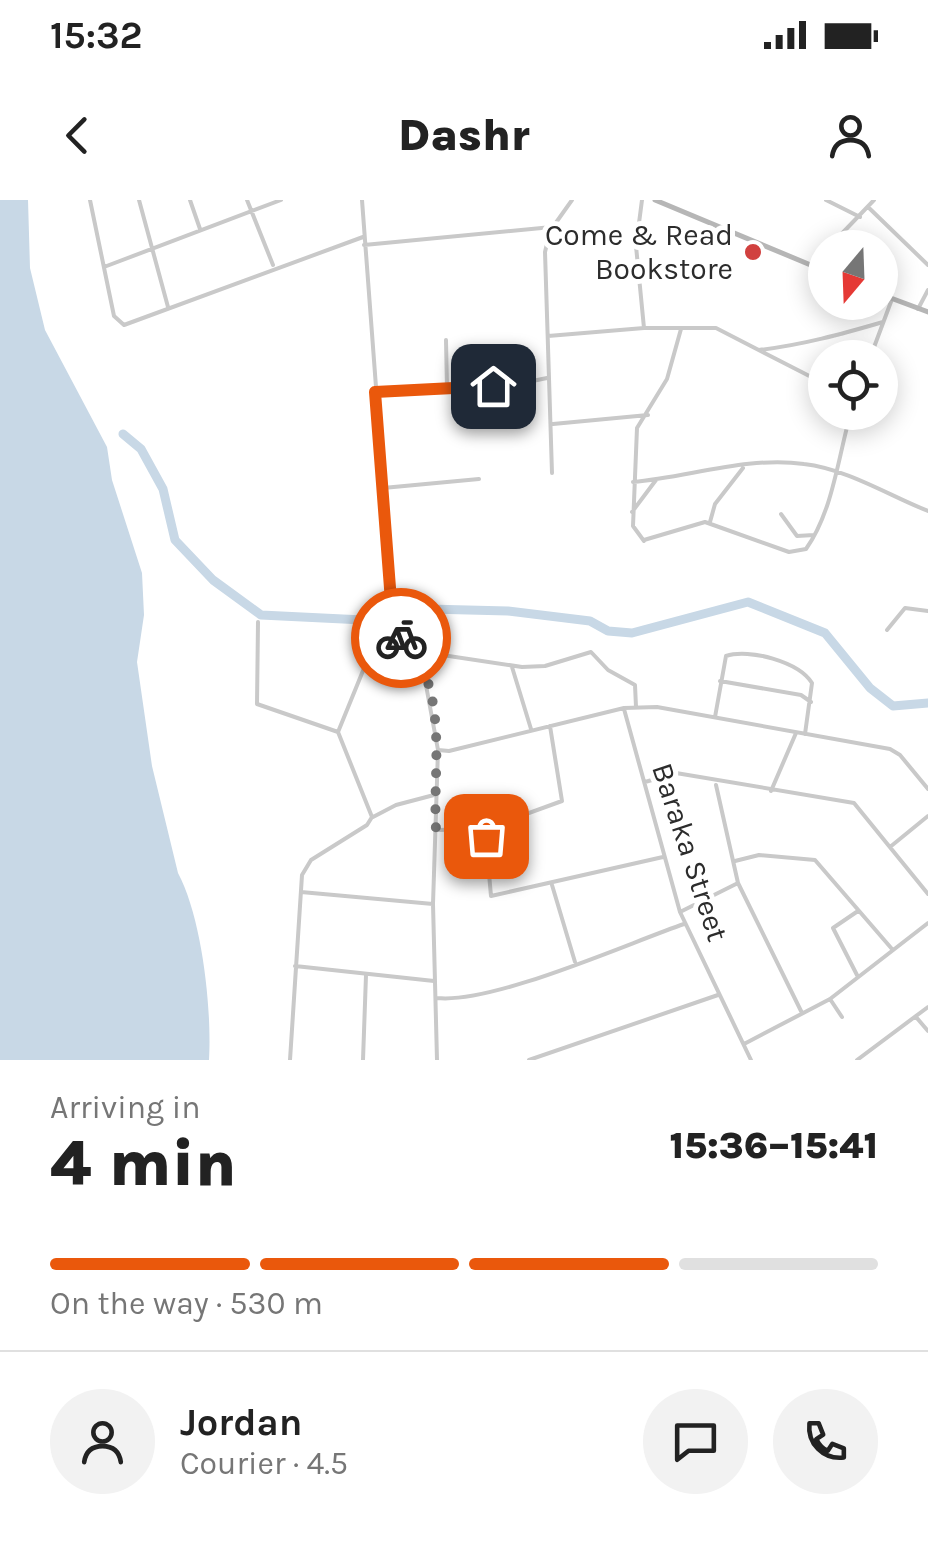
<!DOCTYPE html>
<html lang="en">
<head>
<meta charset="utf-8">
<style>
	:root { --surface:#fff; --page:#f2f2f2; --text:#222; --muted:#767676; --line:#e0e0e0; --accent:#ea580c }
	body { margin:0; font-family:Karla,sans-serif; background:var(--page); color:var(--text); height:100vh; display:flex; flex-direction:column; font-size:38px; white-space:nowrap }
	* { box-sizing:border-box; margin:0 }
	p { font-size:32px; color:var(--muted) }
	.icon { flex:none; width:55px; height:55px; fill:none; stroke:currentColor; stroke-width:2; stroke-linecap:round; stroke-linejoin:round }
	.map { position:relative; height:860px; overflow:hidden }
	.sheet { display:flex; flex-direction:column; background:var(--surface); flex:1 }
	.sheet>* { flex:none }
	.needle { width:65px; rotate:199deg }
	.controls { position:absolute; left:808px; top:30px; display:grid; gap:20px }
	.controls a { display:grid; place-items:center; width:90px; height:90px; border-radius:50%; background:var(--surface); box-shadow:0 5px 25px #0003; font-size:50px }
	.pin { position:absolute; display:grid; place-items:center; width:85px; height:85px; color:#fff; margin:-42px; border-radius:20px; box-shadow:0 5px 15px #0006 }
	.courier { position:absolute; display:grid; place-items:center; width:100px; height:100px; margin:-50px; border:8px solid #ea580c; border-radius:50%; background:#fff; color:#222; box-shadow:0 2px 12px #0007 }
	.summary em { font-style:normal; font-weight:800 }
	.summary div { display:flex; flex-direction:column-reverse }
	.summary { display:flex; align-items:center; justify-content:space-between; height:170px; padding:0 50px }
	h1 { font-size:65px; font-weight:800; line-height:75px }
	.bar { display:grid; grid-template-columns:repeat(4,1fr); gap:15px 10px; align-content:center; height:120px; padding:0 50px }
	.bar i { height:12px; border-radius:8px; background:var(--line) }
	.bar .active { background:var(--accent) }
	.bar p { grid-column:span 4 }
	.line { display:flex; align-items:center; gap:25px; padding:0 50px; border-top:2px solid var(--line) }
	.line div { flex:1 }
	.round { display:grid; place-items:center; flex:none; width:105px; height:105px; border-radius:52px; background:var(--page) }
	.status { display:flex; justify-content:space-between; align-items:center; height:70px; padding:0 50px; background:var(--surface); direction:ltr }
	.status svg { height:28px; fill:currentColor }
	header { display:flex; justify-content:space-between; align-items:center; height:130px; padding:0 50px; background:var(--surface); font-size:45px; font-weight:800 }
	.map>svg:first-child { display:block }
</style>
</head>
<body>
<div class="status"><b>15:32</b><svg viewBox="0 0 49 12"><path d="M0 12V9h3v3zM5 12V6h3v6zM10 12V3h3v9zM15 12V0h3v12zM26 1h20v11H26zM47 4h2v5h-2z"/></svg></div>
<header><svg class="icon" aria-label="back" viewBox="0 0 24 24"><path d="M15 5l-7 7 7 7"/></svg>Dashr<svg class="icon" aria-label="person" viewBox="0 0 24 24"><circle cx="12" cy="8" r="4"/><path d="M4 21q1-7 8-7t8 7"/></svg></header>
<div class="map">
<svg width="928" height="860" viewBox="0 0 928 860">
	<rect width="100%" height="100%" fill="#fff"/>
	<path fill="#c8d8e6" d="M0 0H28L30 68 45 130 107 247 112 280 142 373 144 415 137 462 152 566 178 673C202 718 212 809 209 860H0Z"/>
	<g fill="none" stroke-linecap="round" stroke-linejoin="round">
		<path stroke="#c8d8e6" stroke-width="9" d="M123 234 141 249 163 289 175 340 213 380 261 415 384 421 428 409 508 411 590 421 608 431 632 433 748 402 825 433 870 488 893 506 928 503"/>
		<path stroke="#c9c9c9" stroke-width="4" d="M90 0 114 116 124 125 363 37
			M139 0 168 107
			M190 0 200 29
			M247 0 273 65
			M362 0 393 414 398 433 423 469 438 550 433 704 437 860
			M642 0 636 46 644 128
			M826 0 860 17
			M868 7 928 65
			M364 45 552 27
			M828 48 874 0
			M810 65 825 51
			M104 67 281 0
			M918 109 928 90
			M548 136 644 128H716L825 184
			M446 140 447 188
			M759 150C802 145 842 134 883 122
			M870 158 892 99
			M375 192 518 184 547 178
			M880 194H881
			M553 224 648 215
			M552 273 545 52 550 31 572 0
			M633 282C689 277 748 256 804 264 847 269 888 295 928 311
			M383 288 479 279
			M632 312 656 280
			M781 314 797 336 814 335
			M710 322 715 304 743 268
			M644 340 705 322 789 352 806 349C833 311 838 257 851 212
			M644 341 633 326 637 228 667 179 681 129
			M258 422 257 504 338 532
			M887 430 905 408 928 411
			M409 450 522 467 545 466 591 452 608 470 635 485 636 507
			M512 467 531 529
			M720 481 801 495 811 502
			M624 509 680 712 751 860
			M715 517 726 456C749 448 799 462 812 483L805 534
			M438 550 449 551 624 508 657 507 890 549 900 555 928 589
			M645 582 676 573 854 603 928 694
			M716 585 738 683 802 813
			M771 591 796 533
			M373 617 396 605 434 595
			M485 629 562 601 550 526
			M436 630 485 629 491 696 663 657
			M890 647 928 616
			M735 661 759 655 815 660 892 749
			M552 685 575 762
			M301 692 433 704
			M680 712 738 683
			M295 766 434 781
			M858 777 833 728 858 711
			M437 798C493 804 626 744 684 724
			M830 799 842 817
			M916 817 928 831
			M744 844 830 799 928 723
			M290 860 302 675 311 660 367 625 372 617 338 532 369 456 402 442
			M363 860 366 775
			M529 860 718 795
			M857 860 928 807"/>
		<path stroke="#b6b6b6" stroke-width="5" d="M655 0 825 71
			M880 94 928 112"/>
	</g>
	<g fill="none" stroke-linecap="round" stroke-linejoin="round">
		<path stroke="#767676" stroke-width="10" stroke-dasharray="0 18" d="M401 438C408 450 419 459 424 471 444 521 433 578 436 630L485 629 486 636"/>
		<path stroke="#ea580c" stroke-width="12" d="M401 438 392 414 375 192 493 186"/>
	</g>
	<circle fill="#d1413f" stroke="#fff" stroke-width="4" cx="753" cy="52" r="10"/>
	<g text-anchor="middle" stroke-width="10" stroke-linejoin="round" paint-order="stroke">
		<g font-size="30" fill="#2c2c2c" stroke="#fff" text-anchor="end">
			<text x="733" y="45">Come &amp; Read<tspan x="733" dy="34">Bookstore</tspan></text>
		</g>
		<g font-size="30" fill="#2c2c2c" stroke="#fff">
			<text transform="translate(690 652) rotate(72)" y="10">Baraka Street</text>
		</g>
	</g>
</svg>
<div class="controls">
<a><svg class="needle" viewBox="-14 -14 28 28"><path d="M0-13l5 13h-10z" fill="#e53935"/><path d="M0 13l5-13h-10z" fill="#767676"/></svg></a>
<a><svg class="icon" aria-label="locate" viewBox="0 0 24 24"><circle cx="12" cy="12" r="6"/><path d="M12 2v4M12 18v4M2 12h4M18 12h4"/></svg></a>
</div>
<div class="pin" style="left:486px;top:636px;background:#ea580c"><svg class="icon" aria-label="bag" viewBox="0 0 24 24"><path d="M5 8h14l-1 12H6zM9 8a3 3 0 0 1 6 0"/></svg></div>
<div class="pin" style="left:493px;top:186px;background:#1f2937"><svg class="icon" aria-label="home" viewBox="0 0 24 24"><path d="M3 11l9-7 9 7M6 9v11h12V9"/></svg></div>
<div class="courier" style="left:401px;top:438px"><svg class="icon" aria-label="bike" viewBox="0 0 24 24"><circle cx="6" cy="16" r="4"/><circle cx="18" cy="16" r="4"/><path d="M6 16l4-8h5l3 8M10 8l3 8H6M13 5h3"/></svg></div>
</div>
<section class="sheet">
<div class="summary"><div><h1>4 min</h1><p>Arriving in</p></div><em>15:36–15:41</em></div>
<div class="bar"><i class="active"></i><i class="active"></i><i class="active"></i><i></i><p>On the way · 530 m</p></div>
<div class="line" style="height:180px"><a class="round"><svg class="icon" aria-label="person" viewBox="0 0 24 24"><circle cx="12" cy="8" r="4"/><path d="M4 21q1-7 8-7t8 7"/></svg></a><div><b>Jordan</b><p>Courier · 4.5</p></div><a class="round"><svg class="icon" aria-label="chat" viewBox="0 0 24 24"><path d="M4 5h16v11H9l-5 4z"/></svg></a><a class="round"><svg class="icon" aria-label="phone" viewBox="0 0 24 24"><path d="M5 4h4l2 5-3 2q2 4 5 5l2-3 5 2v4C11 20 4 13 5 4z"/></svg></a></div>
</section>
</body>
</html>
